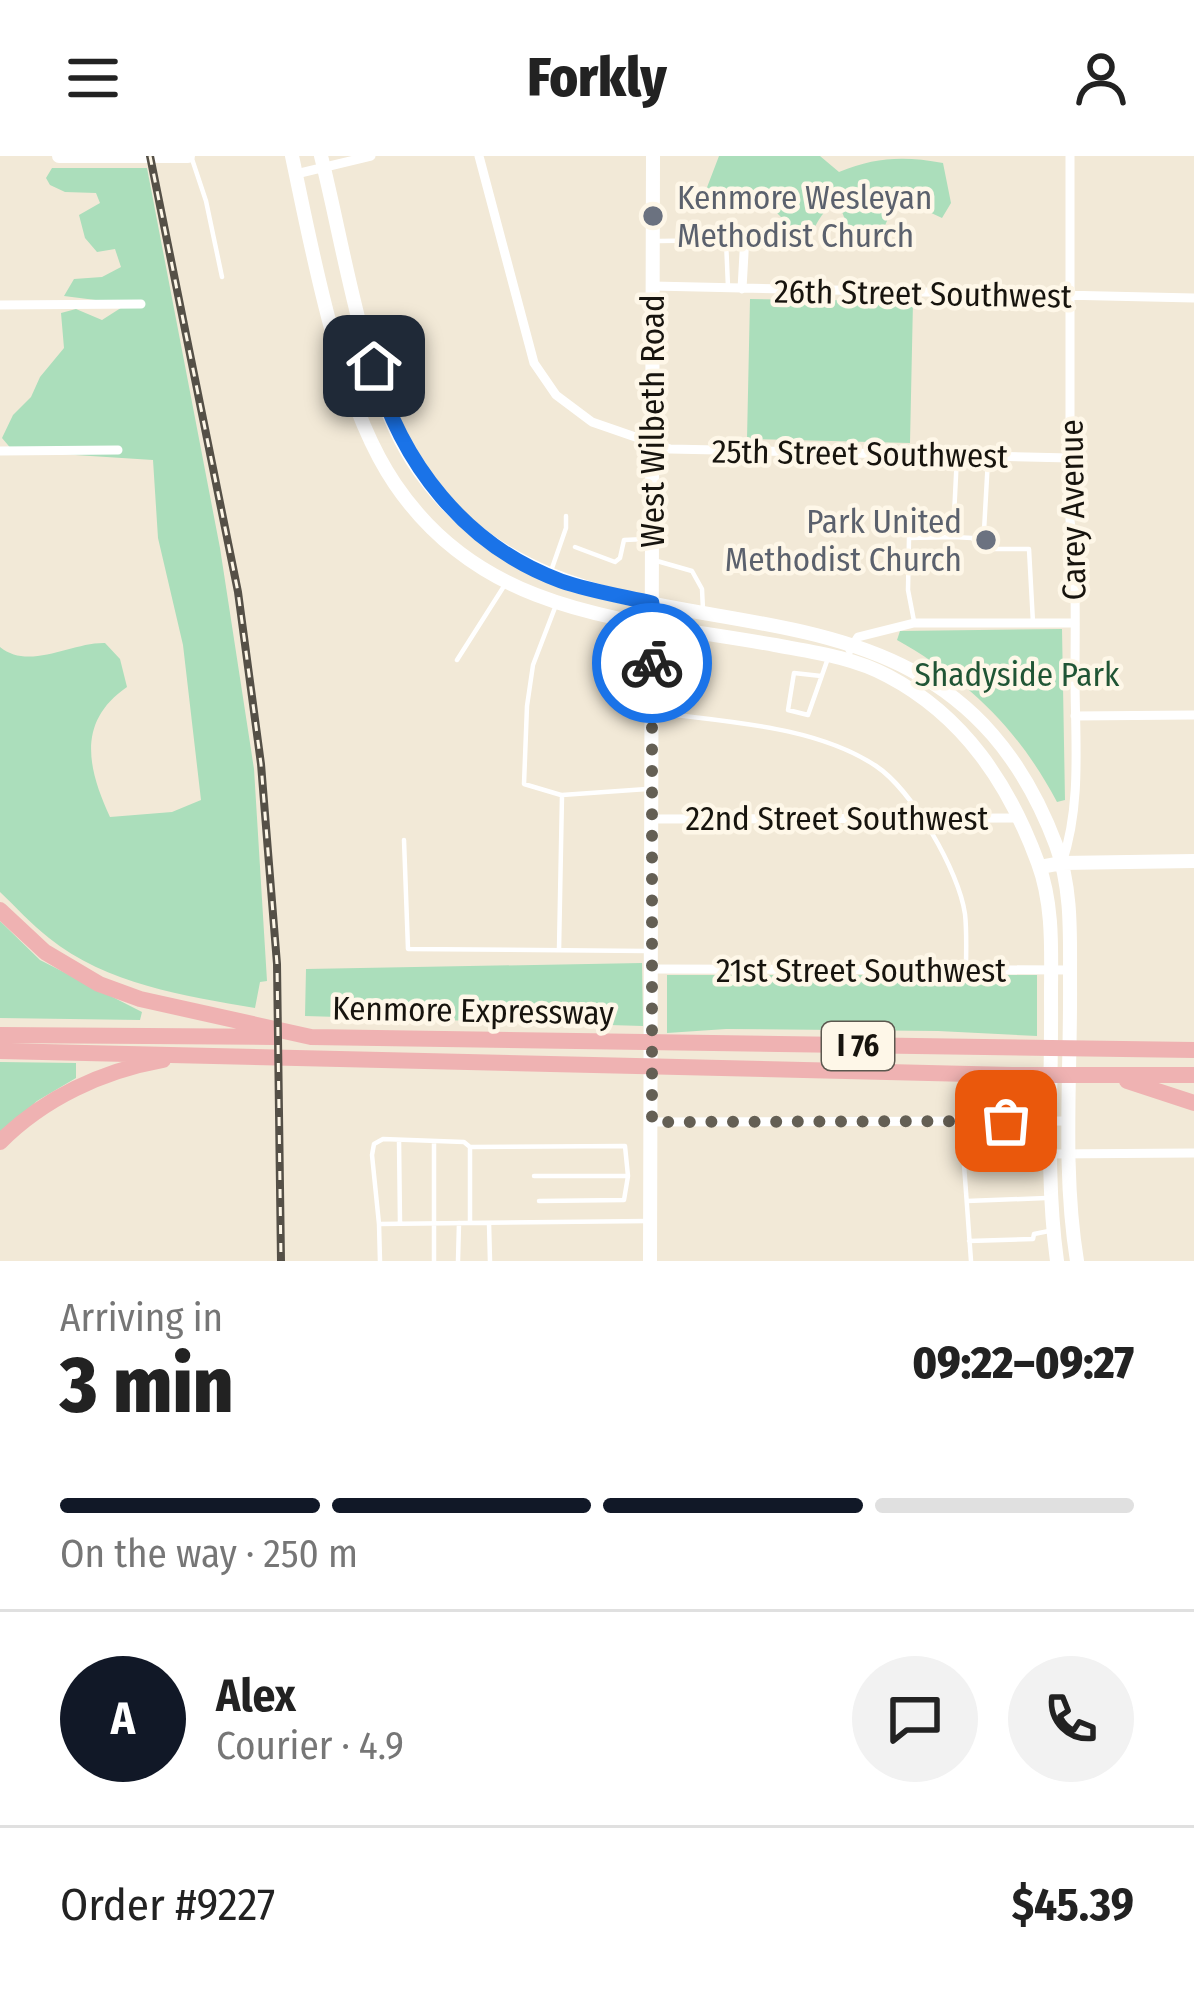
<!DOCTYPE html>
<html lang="en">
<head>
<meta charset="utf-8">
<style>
	:root { --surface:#fff; --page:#f2f2f2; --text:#222; --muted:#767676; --line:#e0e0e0; --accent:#111827 }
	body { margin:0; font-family:"Fira Sans Condensed",sans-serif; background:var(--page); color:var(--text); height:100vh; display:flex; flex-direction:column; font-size:45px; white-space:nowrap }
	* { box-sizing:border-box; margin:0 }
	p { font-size:39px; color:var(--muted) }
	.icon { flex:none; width:66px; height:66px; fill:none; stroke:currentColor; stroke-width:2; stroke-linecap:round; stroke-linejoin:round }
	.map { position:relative; height:1105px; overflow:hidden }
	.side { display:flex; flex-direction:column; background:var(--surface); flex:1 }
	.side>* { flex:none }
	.pin { position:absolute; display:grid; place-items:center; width:102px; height:102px; color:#fff; margin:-51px; border-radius:24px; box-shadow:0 6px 18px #0006 }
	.courier { position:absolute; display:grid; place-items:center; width:120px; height:120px; margin:-60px; border:9px solid #1a73e8; border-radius:50%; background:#fff; color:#222; box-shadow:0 3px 15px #0007 }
	.head em { font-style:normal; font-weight:800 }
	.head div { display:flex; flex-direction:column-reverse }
	.head { display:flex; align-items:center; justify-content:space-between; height:204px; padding:0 60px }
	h1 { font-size:78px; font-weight:800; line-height:90px }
	.bar { display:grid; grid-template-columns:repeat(4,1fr); gap:18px 12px; align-content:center; height:144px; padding:0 60px }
	.bar i { height:15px; border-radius:9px; background:var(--line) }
	.bar .on { background:var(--accent) }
	.bar p { grid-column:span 4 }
	.line { display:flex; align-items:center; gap:30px; padding:0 60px; border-top:3px solid var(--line) }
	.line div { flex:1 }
	.round { display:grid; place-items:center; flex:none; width:126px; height:126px; border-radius:63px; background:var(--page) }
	header { display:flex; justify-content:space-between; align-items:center; height:156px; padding:0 60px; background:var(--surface); font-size:54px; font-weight:800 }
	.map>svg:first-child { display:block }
</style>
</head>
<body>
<header><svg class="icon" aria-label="menu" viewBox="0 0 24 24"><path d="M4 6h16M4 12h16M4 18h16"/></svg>Forkly<svg class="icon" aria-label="person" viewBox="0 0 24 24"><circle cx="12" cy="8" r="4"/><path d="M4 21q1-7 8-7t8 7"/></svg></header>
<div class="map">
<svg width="1194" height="1105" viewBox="0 0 1194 1105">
	<rect width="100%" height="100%" fill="#f2e9d7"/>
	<path fill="#abdebb" d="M719 0H820L839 16C876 1 904 0 943 7L951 47 942 62 912 48 903 30 881 78 850 77 838 45C812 61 820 76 796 92L781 61 766 46 739 51 709 45 706 34Z
		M52 12H147L220 392 254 613 267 825 260 826 255 852C185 840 106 828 49 782 31 768 16 751 0 736V491C29 515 72 486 105 487L120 503 127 531C76 566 88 613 110 661L172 656 201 644 183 489 158 382 153 304 13 295 2 282 13 259 31 241 40 221 64 192 61 157 76 153 102 164 127 148 64 140 74 123 102 121 121 111 115 93 97 96 85 82 79 59 100 47 96 37 65 36 50 29 46 22Z
		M750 143 913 145 910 287 747 283Z
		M1062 473 1065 644 1057 646C1019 574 968 524 897 484L900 475Z
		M0 765 40 804 142 856 140 864 0 862Z
		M642 807 643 870 305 860 306 813Z
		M667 819H1037V880L938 875 726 873 667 877Z
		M0 906 76 907V922L37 945 0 978Z"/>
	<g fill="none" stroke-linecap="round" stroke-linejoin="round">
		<path stroke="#fff" stroke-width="4.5" d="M191 0 206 45 222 121
			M659 85 726 84 728 131
			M988 303 983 393H1029L1033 467
			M953 381 972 382 983 393
			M575 391 615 406 620 402 624 384 646 383
			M657 405 692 415 702 433 703 454
			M551 415 566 372V360
			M556 449 533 509 527 550 524 628 561 639
			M914 465 908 434 909 382 953 381 957 299
			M457 504 506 427
			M821 520 794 517 788 554 808 559 827 505
			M652 556C724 566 814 569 876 610 912 634 959 715 965 758 967 776 966 795 966 814
			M404 684 408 793 646 795
			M559 794 562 639 647 633
			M961 967 971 1105
			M399 984 400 1067
			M470 991 625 990 628 1020 624 1044 539 1045
			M534 1020H628
			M967 1045 1046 1042
			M489 1067 490 1105
			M379 1068 372 999 374 988 383 983 464 986 470 991V1067
			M969 1085 1033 1083 1034 1078 1049 1075
			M380 1105 379 1068 648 1065
			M434 1105V985
			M458 1105 459 1067"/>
		<path stroke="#fff" stroke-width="9" d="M479 0 534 207 556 239 592 266 670 293 1070 302
			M296 18 371 0
			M653 130 1194 142
			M742 133 745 79
			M0 149 141 148
			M0 295 118 294
			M850 494 858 481 914 467H1075
			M1075 560 1194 559
			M653 663 1020 662
			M1062 707C1082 648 1075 584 1075 522 1075 469 1077 416 1070 364V0
			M651 813 1070 814
			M652 966 1070 965
			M1049 998 1194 997"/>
		<path stroke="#fff" stroke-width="14" d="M59 0H188
			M292 0C313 98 339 246 395 328 486 462 631 463 775 489 813 496 853 501 888 520 964 560 1009 628 1038 707 1054 750 1051 797 1051 842 1052 930 1045 1018 1057 1105
			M321 0C344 90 363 227 412 304 574 557 929 351 1056 689 1072 732 1070 778 1070 824 1071 917 1062 1013 1077 1105
			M1040 711 1062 707 1194 705
			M650 1105 653 0"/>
		<path stroke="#efb2b2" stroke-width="16" d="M0 754 45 796 99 828 140 843 311 881 1194 894
			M0 879 274 881
			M0 895 1012 919H1194
			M1127 925 1194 947
			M0 986C44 942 102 915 163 904"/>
		<defs>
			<path id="rail" d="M150 0 238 436 261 608 277 808 281 1105"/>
		</defs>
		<use href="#rail" stroke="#555047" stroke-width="8"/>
		<use href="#rail" stroke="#fef7e8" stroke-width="3" stroke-dasharray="9" stroke-linecap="butt"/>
	</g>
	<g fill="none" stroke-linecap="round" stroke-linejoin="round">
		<path stroke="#645f54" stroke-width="12" stroke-dasharray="0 21.6" d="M652 507V966L1006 965"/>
		<path stroke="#1a73e8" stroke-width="15" d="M374 210C400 306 465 390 561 425 590 435 621 440 652 447V507"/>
	</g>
	<g fill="#6b7280" stroke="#fef7e8" stroke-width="4.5">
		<circle cx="653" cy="60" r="12"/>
		<circle cx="986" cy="384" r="12"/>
	</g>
	<g text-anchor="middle" stroke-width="9" stroke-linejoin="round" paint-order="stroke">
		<rect fill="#fef7e8" stroke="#5c584f" stroke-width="3" x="822" y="866" width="72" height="48" rx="9"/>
		<g font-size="30" font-weight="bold" fill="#17140e">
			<text x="858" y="900">I 76</text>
		</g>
		<g font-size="33" fill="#5b616d" stroke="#fef7e8" text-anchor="start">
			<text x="677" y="53">Kenmore Wesleyan<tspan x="677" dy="38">Methodist Church</tspan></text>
			<text x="962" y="377" text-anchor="end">Park United<tspan x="962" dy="38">Methodist Church</tspan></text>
		</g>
		<g font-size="33" fill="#17140e" stroke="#fef7e8">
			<text transform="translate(923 137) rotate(1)" y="12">26th Street Southwest</text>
			<text transform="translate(652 265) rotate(-90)" y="12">West Wilbeth Road</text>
			<text transform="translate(860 297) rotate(1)" y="12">25th Street Southwest</text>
			<text transform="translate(1072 354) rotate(-91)" y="12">Carey Avenue</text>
			<text x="837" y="674">22nd Street Southwest</text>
			<text x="861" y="826">21st Street Southwest</text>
			<text transform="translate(473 854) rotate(1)" y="12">Kenmore Expressway</text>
		</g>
		<g font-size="33" fill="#205535" stroke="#fef7e8">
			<text x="1017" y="530">Shadyside Park</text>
		</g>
	</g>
</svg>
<div class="pin" style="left:1006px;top:965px;background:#ea580c"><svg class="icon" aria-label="bag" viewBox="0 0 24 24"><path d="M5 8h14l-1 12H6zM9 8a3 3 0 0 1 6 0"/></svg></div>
<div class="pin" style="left:374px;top:210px;background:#1f2937"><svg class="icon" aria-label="home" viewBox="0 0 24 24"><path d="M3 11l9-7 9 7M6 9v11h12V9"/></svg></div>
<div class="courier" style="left:652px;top:507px"><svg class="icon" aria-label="bike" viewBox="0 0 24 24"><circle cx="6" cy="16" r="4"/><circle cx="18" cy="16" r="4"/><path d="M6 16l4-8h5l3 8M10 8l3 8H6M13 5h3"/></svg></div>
</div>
<section class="side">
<div class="head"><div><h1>3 min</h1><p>Arriving in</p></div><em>09:22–09:27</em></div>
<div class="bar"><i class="on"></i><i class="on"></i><i class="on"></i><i></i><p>On the way · 250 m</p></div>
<div class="line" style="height:216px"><b class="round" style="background:var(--accent);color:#fff">A</b><div><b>Alex</b><p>Courier · 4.9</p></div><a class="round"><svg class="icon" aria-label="chat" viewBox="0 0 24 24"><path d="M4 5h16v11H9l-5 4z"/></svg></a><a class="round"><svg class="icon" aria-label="phone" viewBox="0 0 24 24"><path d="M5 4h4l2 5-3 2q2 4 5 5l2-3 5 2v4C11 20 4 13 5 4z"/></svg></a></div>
<div class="line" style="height:156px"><div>Order #9227</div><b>$45.39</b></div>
</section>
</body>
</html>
